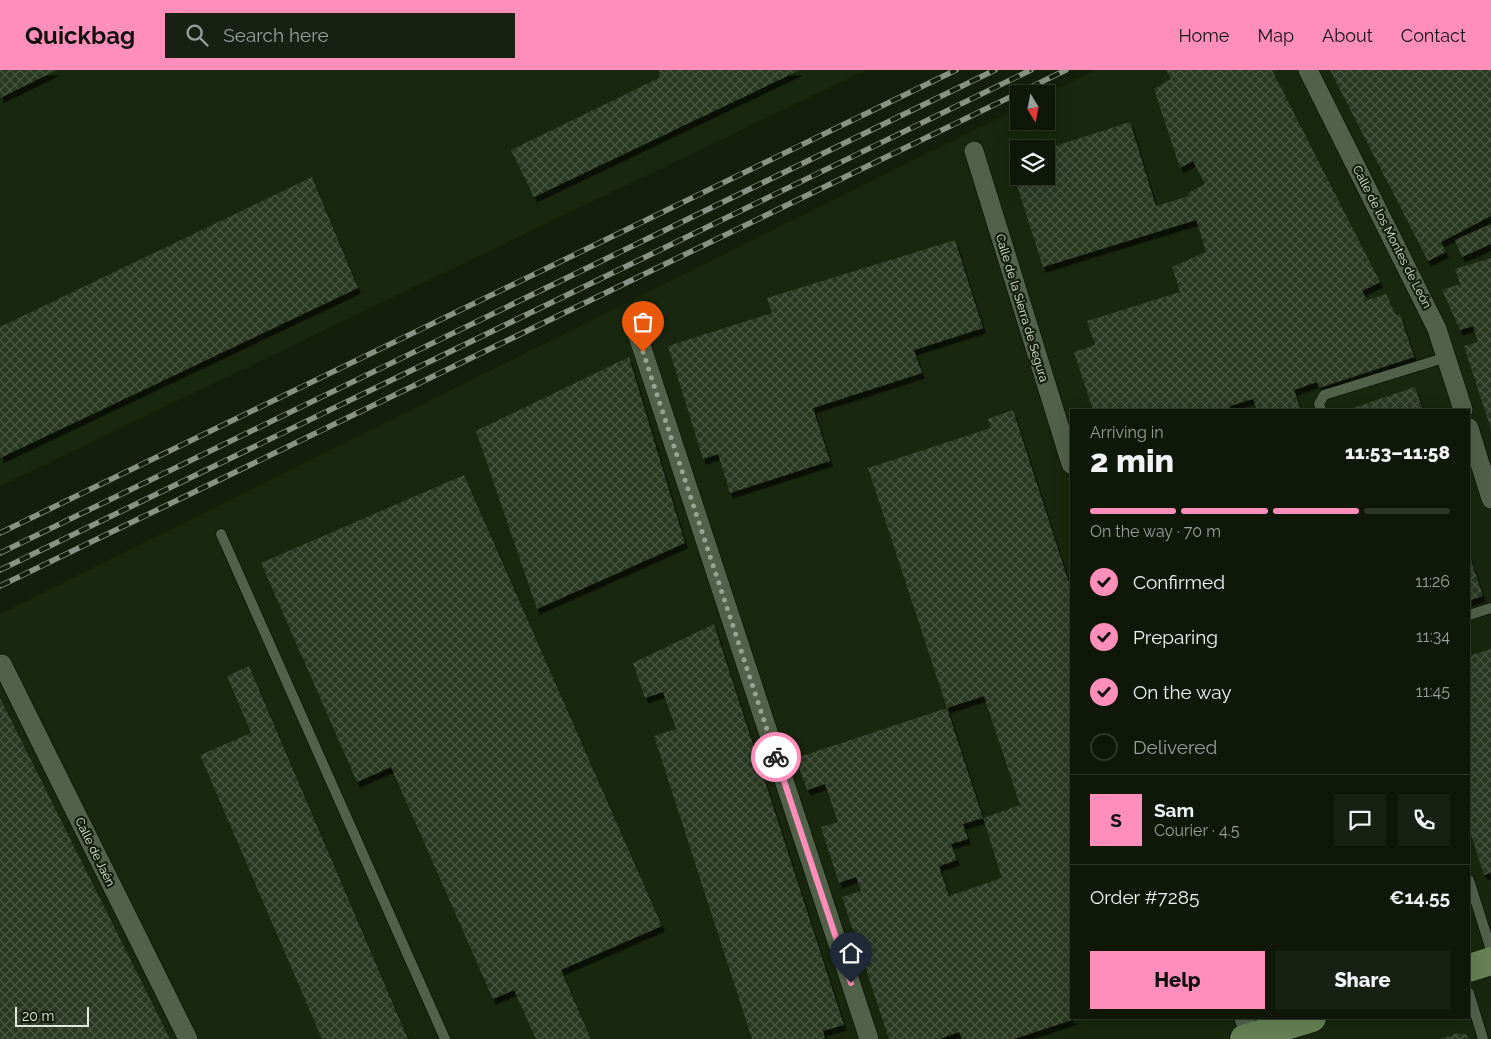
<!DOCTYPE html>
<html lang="en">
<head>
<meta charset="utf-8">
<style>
	:root { --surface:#0e1708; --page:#172012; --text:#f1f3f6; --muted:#9b9f9c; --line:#2e3629; --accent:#ff8ebb }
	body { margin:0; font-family:Raleway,sans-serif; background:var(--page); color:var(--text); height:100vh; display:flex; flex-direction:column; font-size:19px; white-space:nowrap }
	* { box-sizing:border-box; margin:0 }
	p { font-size:16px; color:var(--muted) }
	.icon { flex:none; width:28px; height:28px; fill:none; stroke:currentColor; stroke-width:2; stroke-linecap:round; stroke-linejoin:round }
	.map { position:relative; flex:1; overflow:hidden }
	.panel { position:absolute; left:1070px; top:339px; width:400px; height:610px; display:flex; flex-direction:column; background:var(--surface); border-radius:0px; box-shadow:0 5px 20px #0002,0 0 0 1px var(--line) }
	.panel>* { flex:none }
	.needle { width:32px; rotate:170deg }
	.tools { position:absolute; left:1010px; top:15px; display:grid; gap:10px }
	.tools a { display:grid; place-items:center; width:45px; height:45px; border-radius:0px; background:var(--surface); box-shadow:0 5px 20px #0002,0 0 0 1px var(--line); font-size:25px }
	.scale { position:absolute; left:15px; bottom:12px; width:74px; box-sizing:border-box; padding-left:5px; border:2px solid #e1eadc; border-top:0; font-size:14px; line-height:18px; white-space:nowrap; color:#e1eadc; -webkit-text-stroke:4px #131f0b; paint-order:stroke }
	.pin { position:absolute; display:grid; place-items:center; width:42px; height:42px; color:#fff; margin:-51px -21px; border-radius:50% 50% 50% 0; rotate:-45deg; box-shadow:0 0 5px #0007 }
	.pin .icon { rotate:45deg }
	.courier { position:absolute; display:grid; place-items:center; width:50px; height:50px; margin:-25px; border:4px solid #ff8ebb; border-radius:50%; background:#fff; color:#222; box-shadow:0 1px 6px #0007 }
	.head em { font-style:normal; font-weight:800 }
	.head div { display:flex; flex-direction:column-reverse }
	.head { display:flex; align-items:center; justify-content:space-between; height:85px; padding:0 20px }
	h1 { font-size:32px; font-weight:800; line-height:38px }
	.bar { display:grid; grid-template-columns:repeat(4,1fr); gap:8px 5px; align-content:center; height:60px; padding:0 20px }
	.bar i { height:6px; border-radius:4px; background:var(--line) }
	.bar .selected { background:var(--accent) }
	.bar p { grid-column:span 4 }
	.line { display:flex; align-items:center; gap:12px; padding:0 20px; border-top:1px solid var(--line) }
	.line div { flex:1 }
	.round { display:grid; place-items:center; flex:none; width:52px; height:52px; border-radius:0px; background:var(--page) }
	ol { padding:0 20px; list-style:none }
	li { display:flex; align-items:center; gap:15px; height:55px }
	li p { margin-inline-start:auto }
	li .icon { padding:5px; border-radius:50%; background:var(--accent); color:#111; stroke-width:4 }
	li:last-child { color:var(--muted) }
	li i { width:28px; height:28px; border:2px solid var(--line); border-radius:50% }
	.button { display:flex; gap:10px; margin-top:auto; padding:10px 20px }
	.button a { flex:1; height:58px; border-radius:0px; background:var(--accent); color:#111; font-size:20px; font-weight:800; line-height:58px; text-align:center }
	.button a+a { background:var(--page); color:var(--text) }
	header { display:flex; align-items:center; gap:30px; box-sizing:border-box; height:70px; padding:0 25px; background:var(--accent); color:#111 }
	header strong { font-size:24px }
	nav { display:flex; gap:28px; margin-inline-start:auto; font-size:18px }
	.search { width:350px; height:45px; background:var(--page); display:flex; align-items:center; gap:12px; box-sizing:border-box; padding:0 18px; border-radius:0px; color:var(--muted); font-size:19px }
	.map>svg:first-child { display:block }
</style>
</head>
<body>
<header>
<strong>Quickbag</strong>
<div class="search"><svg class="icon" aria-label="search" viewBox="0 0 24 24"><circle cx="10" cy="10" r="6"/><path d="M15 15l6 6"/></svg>Search here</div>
<nav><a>Home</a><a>Map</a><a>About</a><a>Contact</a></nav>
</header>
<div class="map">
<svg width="1491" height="969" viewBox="0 0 1491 969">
	<defs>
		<pattern id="building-cross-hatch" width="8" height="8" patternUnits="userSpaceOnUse" patternTransform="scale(1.25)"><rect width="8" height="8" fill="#2b3922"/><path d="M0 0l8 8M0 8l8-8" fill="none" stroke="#495642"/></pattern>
		<filter id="shadow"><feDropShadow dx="3" dy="5.5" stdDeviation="0" flood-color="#0009"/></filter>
	</defs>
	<rect width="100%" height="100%" fill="#131f0b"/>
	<path fill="#18270d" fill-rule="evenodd" d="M0 0H866L0 416Z
		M1096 0H1491V969H0V544L1019 38V51H1046V24ZM1019 79H1046V106H1019ZM1071 340H1469V948H1071Z"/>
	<path fill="url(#building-cross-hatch)" fill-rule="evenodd" filter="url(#shadow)" d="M0 0H57L0 28Z
		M659 0H800L534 127 511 80 659 8Z
		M1166 0H1272L1380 212 1362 221 1367 230 1386 224 1396 245 1400 244 1414 287 1319 318 1317 312 1294 320 1301 340H1257L1253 329 1230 336 1231 340H1093L1074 282 1095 275 1087 251 1180 222 1172 197 1206 182 1197 152 1196 150 1043 197 1009 90 1019 87V106H1046V79L1130 52 1156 136 1189 126 1188 123 1205 114 1193 91 1180 98 1154 19 1171 9Z
		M1330 0H1491V146L1441 172 1446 182 1428 191Z
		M312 107 358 218 0 388V257Z
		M1491 154V174L1462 187 1455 170Z
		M955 170 983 258 914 280 922 303 813 338 830 391 730 423 718 384 703 389 668 276 772 243 767 228Z
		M1491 188V359L1464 276 1478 272 1473 256 1460 260 1442 220 1460 214 1455 199Z
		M629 287 685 473 537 539 476 361Z
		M1415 317 1423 340H1347Z
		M1013 340 1071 519V948H1078L1014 969H962L959 962 939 969H889L842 827 861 821 856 807 839 813 821 757 838 752 825 714 807 720 796 688 947 638 868 398 991 358 988 349ZM984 626 1020 735 983 748 1002 808 949 826 939 796 957 790 951 774 968 769 963 754 983 748 947 638Z
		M464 405 662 856 561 900 591 969H536L514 920 493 929 391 697 357 712 261 493Z
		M1469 484 1483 526 1469 531Z
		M714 554 844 955 823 961 825 969H752L654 666 676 659 663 622 645 628 633 593Z
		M1491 579V803L1484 805 1469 758V586Z
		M249 596 408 969H322L200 685 251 663 227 606Z
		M0 628 170 969H0Z
		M1458 963 1467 965 1468 969H1440Z"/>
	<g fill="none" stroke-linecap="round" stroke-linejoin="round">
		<defs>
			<path id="lane" d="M1321 340 1319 334 1324 325 1447 287
				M221 464 445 969
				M1469 545 1491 538
				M1469 810 1491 880
				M1469 923 1483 969"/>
			<path id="street" d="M1308 0 1437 259 1463 340
				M974 81 1071 394
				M637 263 869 969
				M1469 358 1491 429
				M2 594 188 969
				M1244 948 1250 967"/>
			<path id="primary" d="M1469 898 1491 891
				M1244 969 1312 948"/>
		</defs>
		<use href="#lane" stroke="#020900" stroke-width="11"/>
		<use href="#street" stroke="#020900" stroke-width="20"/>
		<use href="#primary" stroke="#020900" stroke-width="29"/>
		<use href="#lane" stroke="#52614a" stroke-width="10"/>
		<use href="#street" stroke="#52614a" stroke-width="19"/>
		<use href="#primary" stroke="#668255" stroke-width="28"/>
		<defs>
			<path id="rail" d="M0 463 956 0
				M0 483 995 0
				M0 500 1031 0
				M0 516 1066 0"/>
		</defs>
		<use href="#rail" stroke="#899383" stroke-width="5.5"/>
		<use href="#rail" stroke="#131f0b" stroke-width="4" stroke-dasharray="11" stroke-linecap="butt"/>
	</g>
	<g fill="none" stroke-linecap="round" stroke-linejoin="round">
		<path stroke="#99a393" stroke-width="5" stroke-dasharray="0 9" d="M643 282 776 687"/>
		<path stroke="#ff8ebb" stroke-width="6" d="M776 687 851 913"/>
	</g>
	<g text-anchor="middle" stroke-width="4.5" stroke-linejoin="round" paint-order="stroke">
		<g font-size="12" fill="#e1eadc" stroke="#131f0b">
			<text transform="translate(1392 167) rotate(63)" y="4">Calle de los Montes de León</text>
			<text transform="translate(1022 238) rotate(73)" y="4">Calle de la Sierra de Segura</text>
			<text transform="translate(95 782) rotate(64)" y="4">Calle de Jaén</text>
		</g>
	</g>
</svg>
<div class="tools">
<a><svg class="needle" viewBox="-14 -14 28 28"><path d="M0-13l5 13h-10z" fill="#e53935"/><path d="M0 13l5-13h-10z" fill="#9b9f9c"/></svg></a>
<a><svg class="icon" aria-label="layers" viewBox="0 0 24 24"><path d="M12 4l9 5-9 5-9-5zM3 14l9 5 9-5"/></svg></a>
</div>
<div class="scale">20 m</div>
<div class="pin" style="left:643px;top:282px;background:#ea580c"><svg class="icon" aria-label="bag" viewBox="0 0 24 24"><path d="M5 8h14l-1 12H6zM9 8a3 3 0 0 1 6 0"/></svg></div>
<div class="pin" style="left:851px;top:913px;background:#1f2937"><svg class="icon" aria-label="home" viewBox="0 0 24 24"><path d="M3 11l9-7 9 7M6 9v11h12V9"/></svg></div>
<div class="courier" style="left:776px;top:687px"><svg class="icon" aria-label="bike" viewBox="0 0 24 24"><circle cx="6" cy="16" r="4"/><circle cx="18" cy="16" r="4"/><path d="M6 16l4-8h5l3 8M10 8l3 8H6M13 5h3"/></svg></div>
<section class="panel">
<div class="head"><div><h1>2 min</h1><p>Arriving in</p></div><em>11:53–11:58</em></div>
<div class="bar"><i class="selected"></i><i class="selected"></i><i class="selected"></i><i></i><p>On the way · 70 m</p></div>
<ol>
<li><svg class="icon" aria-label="check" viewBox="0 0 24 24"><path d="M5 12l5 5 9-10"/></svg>Confirmed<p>11:26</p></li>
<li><svg class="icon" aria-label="check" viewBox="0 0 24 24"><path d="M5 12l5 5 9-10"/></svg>Preparing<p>11:34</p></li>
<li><svg class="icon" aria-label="check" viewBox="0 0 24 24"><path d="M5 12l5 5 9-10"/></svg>On the way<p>11:45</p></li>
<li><i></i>Delivered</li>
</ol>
<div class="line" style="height:90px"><b class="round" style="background:var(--accent);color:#111">S</b><div><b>Sam</b><p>Courier · 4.5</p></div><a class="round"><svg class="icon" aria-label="chat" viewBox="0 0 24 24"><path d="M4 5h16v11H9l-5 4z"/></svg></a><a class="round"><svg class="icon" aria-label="phone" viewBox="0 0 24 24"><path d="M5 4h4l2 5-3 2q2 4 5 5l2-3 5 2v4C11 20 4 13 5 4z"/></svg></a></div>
<div class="line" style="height:65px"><div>Order #7285</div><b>€14.55</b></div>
<div class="button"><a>Help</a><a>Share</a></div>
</section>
</div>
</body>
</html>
